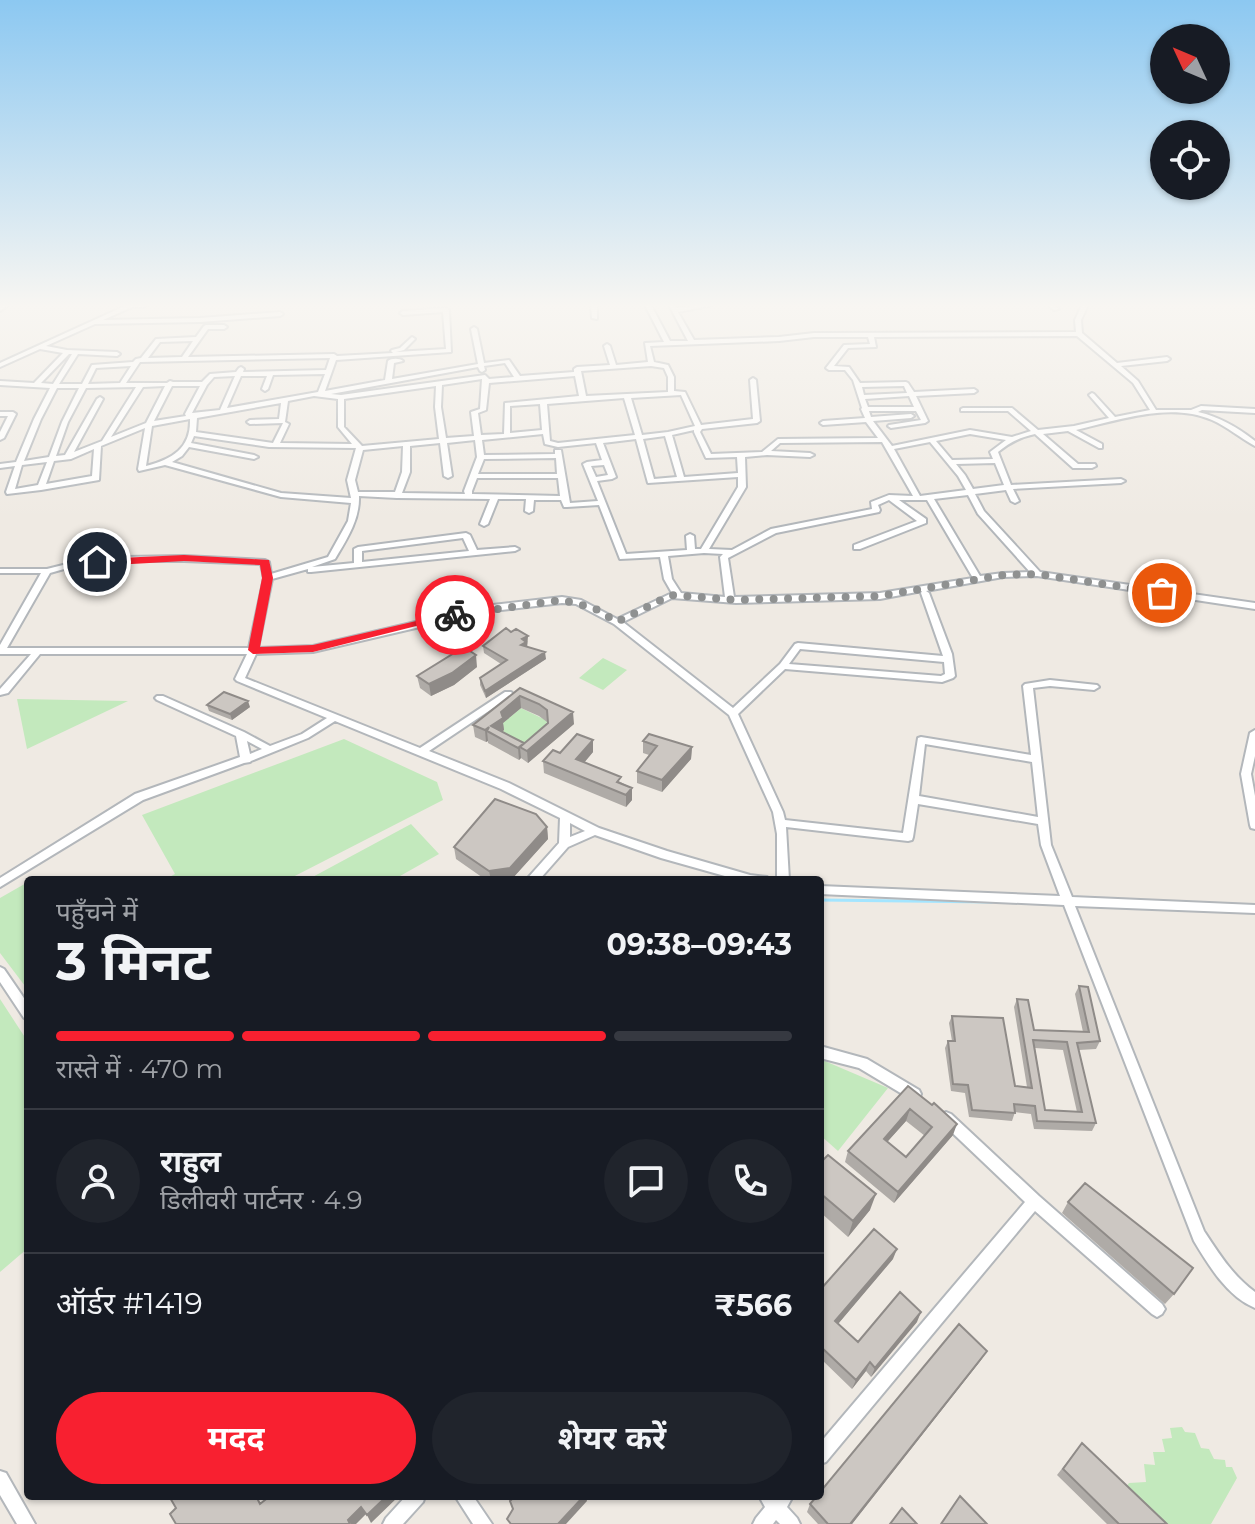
<!DOCTYPE html>
<html lang="hi">
<head>
<meta charset="utf-8">
<style>
	:root { --surface:#171b24; --page:#20242c; --text:#f1f3f6; --muted:#9ea1a6; --line:#363941; --accent:#f82030 }
	body { margin:0; font-family:Montserrat,"Noto Sans Devanagari",sans-serif; background:var(--page); color:var(--text); height:100vh; display:flex; flex-direction:column; font-size:30px; white-space:nowrap }
	* { box-sizing:border-box; margin:0 }
	p { font-size:26px; color:var(--muted) }
	.icon { flex:none; width:44px; height:44px; fill:none; stroke:currentColor; stroke-width:2; stroke-linecap:round; stroke-linejoin:round }
	.map { position:relative; flex:1; overflow:hidden }
	.side { position:absolute; left:24px; top:876px; width:800px; height:624px; display:flex; flex-direction:column; background:var(--surface); border-radius:8px; box-shadow:0 2px 6px #0004 }
	.side>* { flex:none }
	.needle { width:52px; rotate:314deg }
	.tools { position:absolute; left:1150px; top:24px; display:grid; gap:16px }
	.tools a { display:grid; place-items:center; width:80px; height:80px; border-radius:50%; background:var(--surface); box-shadow:0 2px 6px #0004; font-size:40px }
	.pin { position:absolute; display:grid; place-items:center; width:68px; height:68px; color:#fff; margin:-34px; border:4px solid #fff; border-radius:50%; box-shadow:0 2px 8px #0007 }
	.courier { position:absolute; display:grid; place-items:center; width:80px; height:80px; margin:-40px; border:6px solid #f82030; border-radius:50%; background:#fff; color:#222; box-shadow:0 2px 10px #0007 }
	.head em { font-style:normal; font-weight:700 }
	.head div { display:flex; flex-direction:column-reverse }
	.head { display:flex; align-items:center; justify-content:space-between; height:136px; padding:0 32px }
	h1 { font-size:52px; font-weight:700; line-height:60px }
	.bar { display:grid; grid-template-columns:repeat(4,1fr); gap:12px 8px; align-content:center; height:96px; padding:0 32px }
	.bar i { height:10px; border-radius:6px; background:var(--line) }
	.bar .selected { background:var(--accent) }
	.bar p { grid-column:span 4 }
	.line { display:flex; align-items:center; gap:20px; padding:0 32px; border-top:2px solid var(--line) }
	.line div { flex:1 }
	.round { display:grid; place-items:center; flex:none; width:84px; height:84px; border-radius:42px; background:var(--page) }
	.button { display:flex; gap:16px; margin-top:auto; padding:16px 32px }
	.button a { flex:1; height:92px; border-radius:48px; background:var(--accent); color:#fff; font-size:32px; font-weight:700; line-height:92px; text-align:center }
	.button a+a { background:var(--page); color:var(--text) }
	.map>svg:first-child { display:block }
</style>
</head>
<body>
<div class="map">
<svg width="1255" height="1524" viewBox="0 0 1255 1524">
	<rect width="100%" height="100%" fill="#efeae3"/>
	<path fill="#c3e9bd" d="M603 658 627 670 603 690 579 678Z
		M17 699 128 701 27 749Z
		M521 708 558 726 526 755 501 732 504 730 499 726Z
		M344 739 437 782 443 800 287 880H164L175 874 142 815Z
		M411 824 439 854 393 880H307Z
		M28 882V990L0 953V898Z
		M0 999 28 1042V1248L0 1272Z
		M820 1059 888 1088 838 1151 820 1135Z
		M1182 1427 1185 1432 1195 1433 1201 1448 1209 1449 1214 1459 1225 1460 1226 1467H1232L1237 1478 1211 1524H1160L1124 1490 1129 1483 1146 1482 1144 1464 1155 1465 1153 1452H1165L1162 1439 1172 1438 1170 1428Z"/>
	<g fill="none" stroke-linecap="round" stroke-linejoin="round">
		<path stroke="#a3e5ff" stroke-width="3" d="M820 900 992 902"/>
		<defs>
			<path id="minor" d="M2 305H9L0 311V306Z
				M127 305H147L144 307H132L103 320 200 318 280 312 283 314 280 316 200 322 95 324 46 346 67 350 117 352 120 354 117 356 78 354 59 384H82L92 365 133 362 136 359 141 358 156 339 196 337 204 326 206 325H224L227 327 224 329H208L188 357 334 354 337 356 393 353 391 351 392 350 400 348 412 337 415 339 404 350 396 352 446 349 443 312 403 315 400 313 403 311 446 308 449 310 451 352 336 360 325 391 385 380 388 361C391 358 400 358 403 361L394 363 392 379 478 364 471 329 474 327 477 329 484 363 509 360 520 376 574 372V369L577 367 610 365 604 346 607 344 610 346 616 365 648 362 645 343 664 342 645 305H651L670 341H688L669 305H675L677 308 700 305H713L678 312 694 340 779 337 814 333 1076 332 1075 320 1082 305H1088L1081 320 1082 333 1117 363 1167 357 1170 359 1167 361 1121 366 1138 381 1156 410H1191L1201 406 1255 409V413L1202 410 1198 412C1220 417 1237 427 1255 441V446C1240 438 1228 427 1212 420 1170 402 1119 420 1076 430L1102 444V448H1099L1068 431 1043 434 1078 464H1095L1096 466 1092 468H1073L1035 434C1020 437 1009 443 998 452L1011 485 1121 479 1125 481 1121 483 1013 489 1019 501 1015 503 1011 501 1006 490 975 494 984 511 1040 572 1255 603V609L1037 576 1003 577 926 591 929 593 952 654 955 676 953 678 942 682 785 669 738 714 783 812 785 820 903 833 918 738 921 737 1031 755 1023 686 1025 684 1050 680 1097 685 1099 687 1094 690 1050 686 1033 688 1051 845 1072 897 1255 905V913L1075 906 1204 1231C1219 1254 1233 1276 1255 1292V1308C1227 1296 1209 1266 1194 1241L1064 905 820 894V886L1060 896 1041 845 1038 824 918 804 913 837 912 840 908 841 786 827 789 880H777V834L773 812 729 715 614 624 576 604 562 603 484 612 313 652 256 654 245 678 420 748 505 692H511L513 694 511 696 429 751 509 783 599 828 667 851 750 875 767 877 769 880H739L661 858 595 835 568 847 539 880H526L559 843 560 818 501 789 335 721 308 738 251 761 250 762 244 763 143 800 0 887V878L135 794 240 757 236 736 157 700 155 698 157 696H163L244 732 270 746 302 734 327 718 237 681 235 679 247 654H40L8 693 0 695V689L31 654H0V645L41 573H0V569H47L71 563 126 557 184 556 265 560 269 562 271 574 328 557 348 521 351 503 281 497 165 465 139 471 138 469 145 428 101 446 99 480 41 490 7 494 6 492 15 466 0 468V464L16 462 34 419 50 388 0 385V381L34 383 63 353 40 349 0 367V363ZM1077 336 1133 383 1150 410 1115 417 1094 394 1092 393 1089 395 1109 418 1074 426 1038 430 1012 408H963L961 409V411H1008L1031 431 1012 437 970 430 892 446 873 421 911 418 914 416 911 414 871 417 869 411H916L921 420 889 425 888 426 891 428 925 423 928 421 916 396 974 393 977 391 974 389 914 392 908 383 906 382 860 383 849 367 834 366 848 348 876 347 874 337ZM814 337H868L870 344 844 345 826 368 829 370H845L853 380 862 408 861 409 865 418 823 421 820 423 823 425 866 422 878 438 778 439 762 452 711 454 700 432 702 429 757 423 760 421 756 380 753 378 750 380 753 419 701 425 685 392 674 391V377L668 365 654 362 650 346 779 341ZM193 341 182 357 148 358 160 342ZM69 354H72L53 384 41 383ZM330 358 326 370 243 372 244 369 241 367 239 368 236 372 210 374 202 382H173L170 381 167 383H126L140 362ZM505 363 514 377 489 379 485 375 341 395 331 394 478 367 480 371 482 372 485 370 484 366ZM131 366 120 383 88 384 96 368ZM651 366 664 368 668 377V392L586 396 581 371ZM325 374 318 392 227 408 241 376H267L262 389 265 391 268 389 273 375ZM235 376 220 410 192 413 207 385 214 377ZM575 376 579 396 505 403 504 434 481 435 478 413 486 410 489 383ZM482 379 480 409 471 412 474 436 446 438 441 407 442 385ZM165 386 146 423 111 437 143 387ZM172 386H200L185 414 186 416 154 421ZM436 386 435 407 439 439 362 446 344 427V399ZM904 386 907 393 864 395 862 387ZM136 387 102 441 74 452 103 399 100 397 97 399 65 455 56 456 68 422 86 388ZM57 388H79L62 422 49 457 24 461 41 419ZM681 395 695 426 668 432 642 435 631 398ZM314 396 338 399V427L352 444 280 443 289 424 285 422 288 401ZM909 396 914 407H868L865 399ZM624 398 635 435 558 443 550 441 547 404ZM281 403 279 419 250 420 247 422 250 424 283 423 273 443 196 432 197 418ZM540 404 542 430 510 433V406ZM190 419C191 448 173 459 146 466L152 426ZM694 430V432L706 458 737 457 738 473 684 477 672 435ZM543 434 545 444 558 447 596 443 602 460 587 462 583 464 598 501 570 503 561 450H555V454L484 455 482 440ZM970 434 1006 440 990 452 993 459 952 460 936 441ZM194 436 269 447 356 448 347 480 351 498 281 493 172 462 182 456 189 447 254 459 258 457 254 455 191 443ZM665 436 677 477 654 479 643 439ZM636 439 648 483 738 477V487L701 549H695L694 536 690 534 686 536 687 550 626 554 597 481 612 479 616 477 603 443ZM475 440 477 457 464 491 465 494 402 493 410 472V446L440 443 444 476 448 478 452 476 447 443ZM882 442 913 496 889 495 871 502 872 509 771 529 732 550 709 549 746 487 745 457 767 455 810 457 814 455 810 453 771 451 780 443ZM930 442 958 476 966 490 920 496 894 449ZM403 446 402 472 395 492H358L355 480 363 450ZM94 449 92 476 46 484 54 461 71 459ZM556 458 557 474H478L484 459ZM47 462 38 485 15 489 22 465ZM995 463 1004 485 973 489 965 475 956 464ZM604 465 608 475 596 477 591 466ZM477 478H558L560 496 472 494V491ZM968 495 978 514 1030 572 1003 573 980 576 934 499ZM359 496 397 498 490 499 480 524 484 526 488 524 498 499H526L525 511 529 513 533 511 534 500H561L564 507H567L599 505 620 559 660 557 664 579 672 593 617 619 581 600 562 597 484 606 313 646 258 648 272 579 308 569V572H311L515 551 519 549 515 547 477 550 470 535 466 533 358 547 354 549V563L312 567 335 559C347 539 360 519 359 496ZM889 500 917 521 854 545V549H860L926 523V519L899 500H927L973 578 880 593 734 597 728 558 776 533 879 512 880 510 878 505ZM463 538 469 551 362 562V551ZM704 553 723 554 720 557 725 597 681 593 672 579 668 556ZM126 561H184L261 564 264 578 249 648H7L50 573 71 567ZM922 591 921 593 943 656 798 643 795 644 780 664 733 708 623 622 672 598 736 603 880 599ZM800 649 944 662 945 674 941 676 789 664ZM247 741 262 749 250 754ZM925 744 1032 762 1038 817 919 796ZM570 823 585 831 570 837Z
				M591 305H597V319L592 318Z
				M1048 305H1054L1059 309 1054 310Z
				M0 412H13L16 414 4 438 0 440V432L8 416H0Z
				M1255 730V756L1251 774 1255 796V829L1251 828 1250 825 1241 774 1250 733Z
				M0 967 4 969 28 1004V1019L24 1018 0 982Z
				M820 1046 867 1059 919 1090 921 1094 919 1098 914 1100 909 1098 859 1068 820 1058Z
				M946 1112 951 1114 1039 1196 1162 1304 1165 1309 1162 1314 1157 1317 1152 1314 1035 1211 826 1462 820 1464V1443L1025 1202 941 1122 939 1118 941 1114Z
				M0 1471 6 1473 35 1524H17L0 1495Z
				M406 1496H425L423 1502 403 1524H383L386 1518Z
				M455 1496H473L492 1524H473Z
				M759 1496H793L787 1507 797 1518 800 1524H780L776 1520 773 1524H753L756 1518 765 1507Z"/>
		</defs>
		<use href="#minor" stroke="#b3b7bb" stroke-width="4"/>
		<use href="#minor" fill="#fff" fill-rule="evenodd"/>
	</g>
	<path fill="#afaba7" fill-rule="evenodd" d="M528 643 526 644 527 647 546 659 486 698 480 685V678L501 664 484 653 483 646Z
		M477 667 454 685 431 696 420 688 417 676Z
		M520 688 574 724 528 763 521 758 519 760 488 743V741L486 742 475 737 473 725ZM521 708 539 716 547 722V723L524 744 502 732 504 730 503 723Z
		M207 705 250 707 232 720 209 711Z
		M643 741 692 747 691 759 662 792 637 783V771L649 755 643 753Z
		M593 752 584 763 632 788V800L626 807 544 773 543 761 560 753Z
		M547 827 548 839 511 880H486L456 859 454 847Z
		M1079 986 1100 1041 1096 1049 1079 1050 1096 1123 1092 1131 1034 1129 1031 1114 1015 1112 1012 1121 969 1117 965 1093 951 1091 945 1048 948 1041H952L949 1023 952 1016 1015 1086 1027 1087 1014 1007 1017 999 1034 1030 1083 1032 1075 994ZM1035 1048 1063 1050 1077 1112 1045 1110Z
		M908 1086 953 1135 894 1203 845 1162 848 1151ZM906 1121 925 1136 906 1157 887 1142Z
		M820 1163 870 1210 848 1237 820 1212Z
		M1068 1202 1174 1294 1165 1304 1062 1213Z
		M893 1259 838 1324 858 1342 917 1322 871 1377 866 1371 852 1389 820 1358V1290Z
		M981 1360 852 1524H818L807 1512 810 1504Z
		M1082 1443 1167 1524H1107L1057 1475Z"/>
	<path fill="#8f8b88" d="M528 636 527 649 522 653V639Z
		M545 652 546 659 486 698 485 691Z
		M476 655 477 667 454 685 431 696 429 684Z
		M520 696 521 708 503 723 504 730 496 736 491 726 501 712Z
		M248 701 250 707 232 720 230 714Z
		M573 712 574 724 528 763 527 751Z
		M489 727 487 731 488 741 486 742 485 730Z
		M593 740V752L576 772V759Z
		M524 743 520 747 521 758 519 760 518 748Z
		M692 747 691 759 662 792V780Z
		M632 788V800L626 807V795Z
		M547 827 548 839 511 880H491L489 871Z
		M910 1109 906 1121 880 1150 884 1139Z
		M957 1124 953 1135 894 1203 898 1192Z
		M876 1194 870 1210 848 1237 853 1221Z
		M897 1249 893 1259 832 1331 835 1321Z
		M921 1312 917 1322 871 1377 875 1368Z
		M987 1351 981 1360 852 1524H850Z
		M870 1362 866 1371 852 1389 856 1380Z
		M387 1496H399L371 1523 367 1515Z
		M584 1496H586L587 1501 566 1524H558Z
		M361 1507 366 1514 356 1524H351L348 1520Z"/>
	<path fill="#ccc7c2" stroke="#8f8b88" stroke-width="2" fill-rule="evenodd" d="M506 628 511 632 516 629 528 636 522 639 526 642 521 645 545 652 485 691 480 678 507 660 483 646Z
		M464 647 476 655 452 673 429 684 417 676Z
		M520 688 573 712 527 751 520 747 548 723 547 710 539 704 520 696 501 712 503 718 491 726 524 743 518 748 487 731 489 727 485 730 473 725Z
		M224 692 248 701 230 714 207 705Z
		M577 734 593 740 576 759 621 777 617 782 632 788 626 795 543 761 553 750 560 753Z
		M649 734 692 747 662 780 637 771 657 746 643 741Z
		M495 799 536 814 547 827 510 868 489 871 454 847Z
		M1079 986 1088 987 1100 1041 1077 1043 1096 1123 1037 1121 1035 1106 1014 1104 1015 1113 972 1110 968 1085 953 1084 948 1041H955L952 1016 1003 1018 1015 1086 1032 1088 1017 999 1028 1000 1034 1030 1089 1032ZM1033 1040 1067 1042 1082 1112 1045 1110Z
		M908 1086 932 1105 934 1103 957 1124 898 1192 848 1151ZM910 1109 932 1127 906 1157 884 1139Z
		M828 1155 876 1194 853 1221 820 1193V1163Z
		M1085 1183 1193 1268 1174 1294 1068 1202Z
		M874 1229 897 1249 835 1321 858 1342 900 1292 921 1312 875 1368 870 1362 856 1380 820 1346V1290Z
		M959 1324 987 1351 850 1524H828L810 1504 817 1496H820V1492Z
		M1082 1443 1167 1524H1119L1063 1469Z
		M169 1496H256L260 1504 270 1496H387L367 1515 361 1507 348 1520 350 1524H176L170 1514 176 1508Z
		M515 1496H584L558 1524H511L507 1519 513 1509 510 1501Z
		M960 1496 987 1524H941Z
		M902 1508 917 1524H890Z"/>
	<linearGradient id="sky" x2="0" y2="1"><stop stop-color="#8cc8f1"/><stop offset="0.59" stop-color="#f8f6f2"/><stop offset="1" stop-color="#f8f6f2" stop-opacity="0"/></linearGradient>
	<rect width="1255" height="518" fill="url(#sky)"/>
	<path fill="#f82030" d="M184 555 269 560 273 578 260 647 313 645 455 612 460 615 313 652 253 654 248 650 262 578 260 565 184 561 97 566 91 562 97 559Z"/>
	<g fill="none" stroke-linecap="round" stroke-linejoin="round">
		<path stroke="#8f9191" stroke-width="8" stroke-dasharray="0 14.4" d="M455 615 562 600 594 608 617 622 671 595 736 600 880 596 1003 575 1037 574 1162 593"/>
	</g>
</svg>
<div class="tools">
<a><svg class="needle" viewBox="-14 -14 28 28"><path d="M0-13l5 13h-10z" fill="#e53935"/><path d="M0 13l5-13h-10z" fill="#9ea1a6"/></svg></a>
<a><svg class="icon" aria-label="locate" viewBox="0 0 24 24"><circle cx="12" cy="12" r="6"/><path d="M12 2v4M12 18v4M2 12h4M18 12h4"/></svg></a>
</div>
<div class="pin" style="left:1162px;top:593px;background:#ea580c"><svg class="icon" aria-label="bag" viewBox="0 0 24 24"><path d="M5 8h14l-1 12H6zM9 8a3 3 0 0 1 6 0"/></svg></div>
<div class="pin" style="left:97px;top:562px;background:#1f2937"><svg class="icon" aria-label="home" viewBox="0 0 24 24"><path d="M3 11l9-7 9 7M6 9v11h12V9"/></svg></div>
<div class="courier" style="left:455px;top:615px"><svg class="icon" aria-label="bike" viewBox="0 0 24 24"><circle cx="6" cy="16" r="4"/><circle cx="18" cy="16" r="4"/><path d="M6 16l4-8h5l3 8M10 8l3 8H6M13 5h3"/></svg></div>
<section class="side">
<div class="head"><div><h1>3 मिनट</h1><p>पहुँचने में</p></div><em>09:38–09:43</em></div>
<div class="bar"><i class="selected"></i><i class="selected"></i><i class="selected"></i><i></i><p>रास्ते में · 470 m</p></div>
<div class="line" style="height:144px"><a class="round"><svg class="icon" aria-label="person" viewBox="0 0 24 24"><circle cx="12" cy="8" r="4"/><path d="M4 21q1-7 8-7t8 7"/></svg></a><div><b>राहुल</b><p>डिलीवरी पार्टनर · 4.9</p></div><a class="round"><svg class="icon" aria-label="chat" viewBox="0 0 24 24"><path d="M4 5h16v11H9l-5 4z"/></svg></a><a class="round"><svg class="icon" aria-label="phone" viewBox="0 0 24 24"><path d="M5 4h4l2 5-3 2q2 4 5 5l2-3 5 2v4C11 20 4 13 5 4z"/></svg></a></div>
<div class="line" style="height:104px"><div>ऑर्डर #1419</div><b>₹566</b></div>
<div class="button"><a>मदद</a><a>शेयर करें</a></div>
</section>
</div>
</body>
</html>
